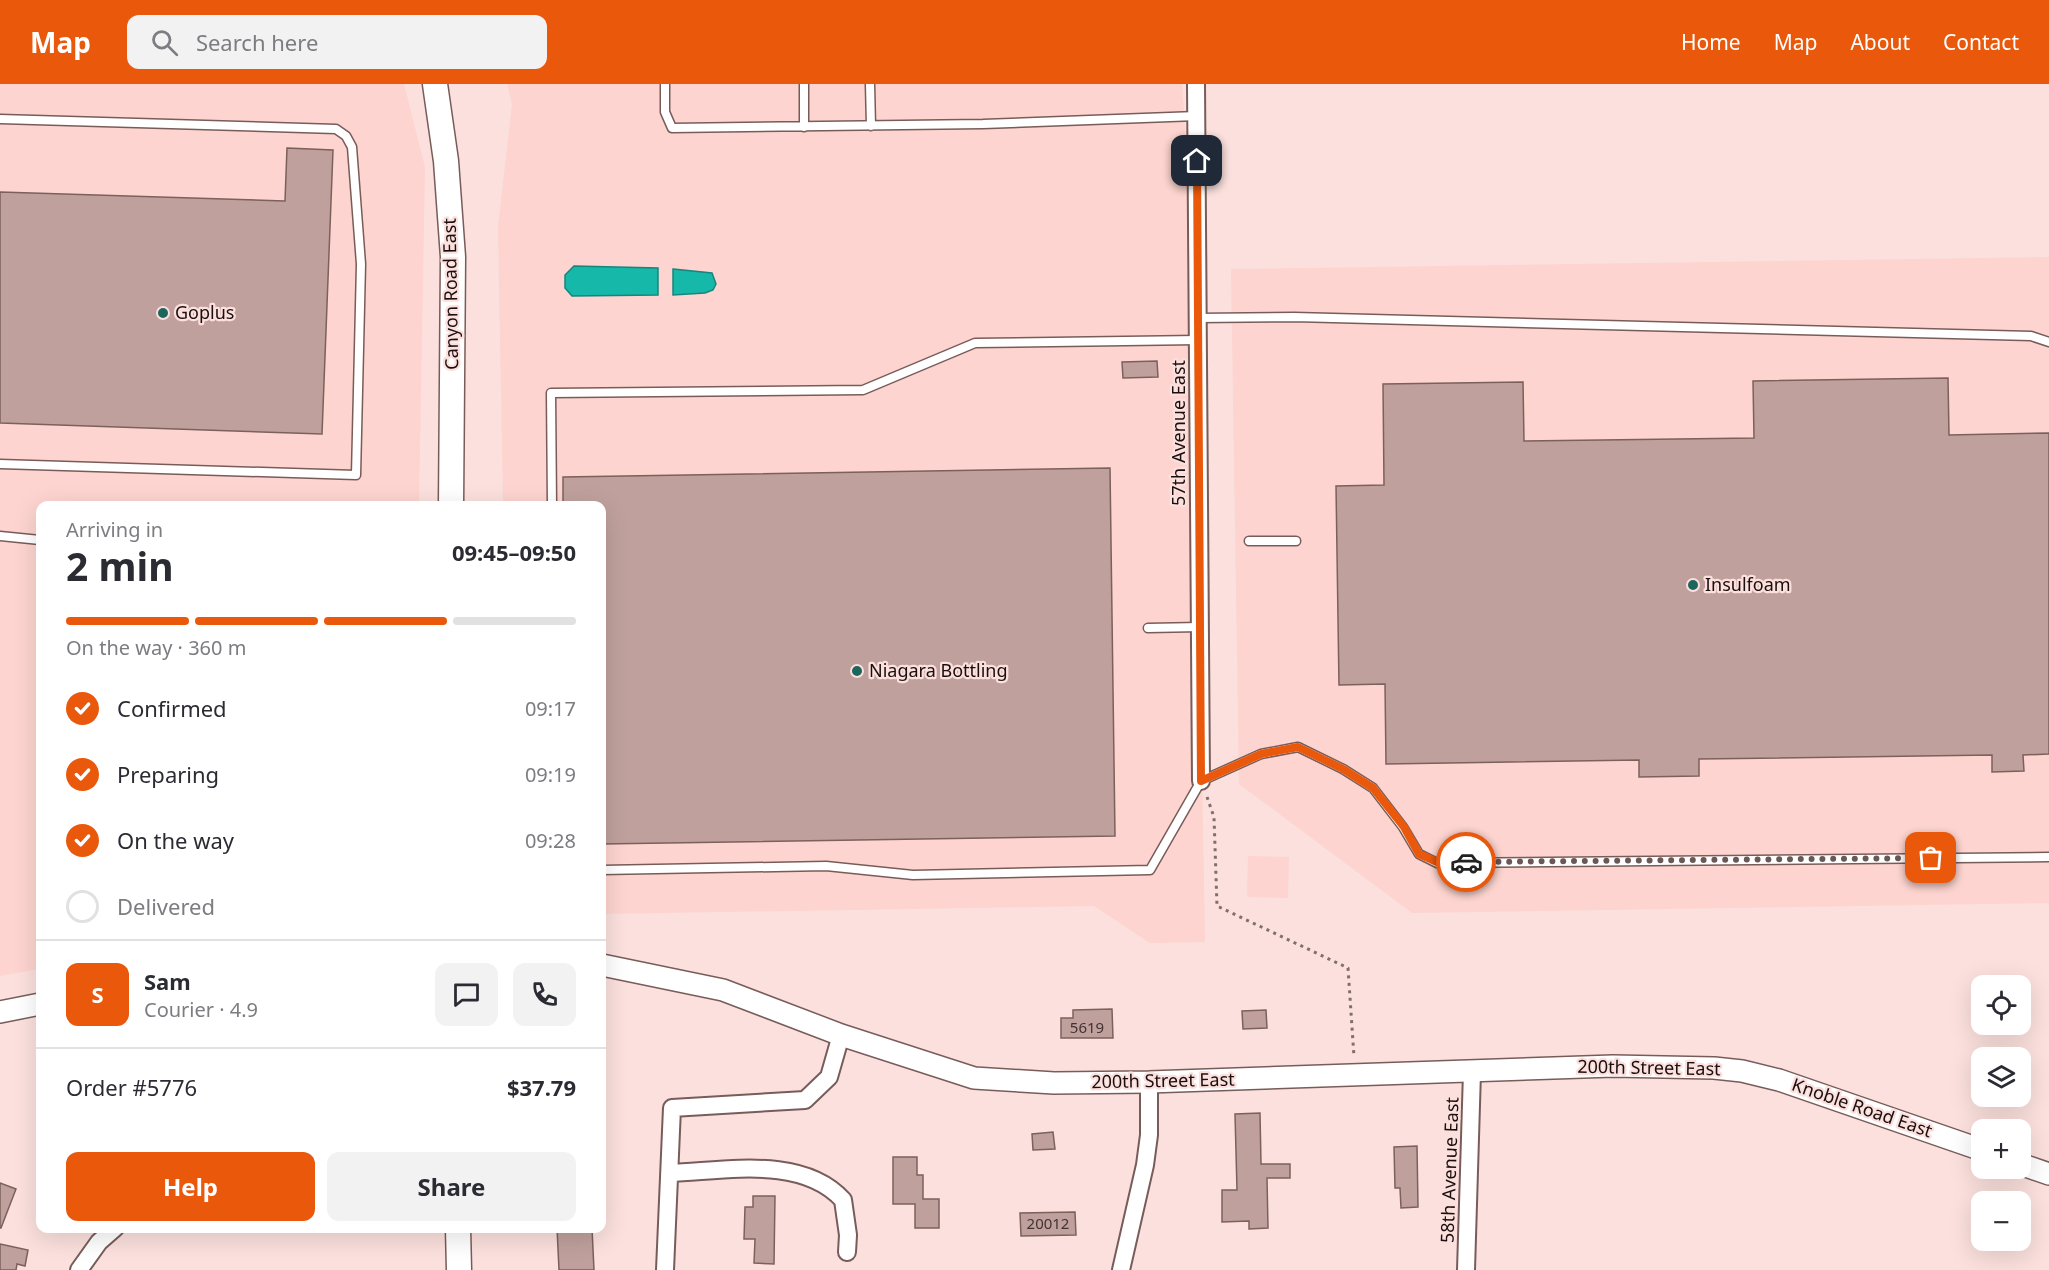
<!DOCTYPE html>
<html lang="en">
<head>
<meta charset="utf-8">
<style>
	:root { --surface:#fff; --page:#f2f2f3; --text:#2b2b33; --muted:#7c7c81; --line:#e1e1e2; --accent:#ea580c }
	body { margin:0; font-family:"Noto Sans",sans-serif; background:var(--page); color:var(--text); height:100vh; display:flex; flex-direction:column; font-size:22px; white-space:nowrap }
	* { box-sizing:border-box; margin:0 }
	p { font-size:20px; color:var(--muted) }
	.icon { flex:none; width:33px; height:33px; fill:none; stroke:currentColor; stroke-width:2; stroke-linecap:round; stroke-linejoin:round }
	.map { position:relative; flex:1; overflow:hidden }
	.details { position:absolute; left:36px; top:417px; width:570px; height:732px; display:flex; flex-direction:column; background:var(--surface); border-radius:12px; box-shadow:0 6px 24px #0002 }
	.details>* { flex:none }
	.fabs { position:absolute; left:1971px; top:891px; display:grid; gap:12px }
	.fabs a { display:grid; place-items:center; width:60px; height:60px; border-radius:12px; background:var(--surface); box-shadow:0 6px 24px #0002; font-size:30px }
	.pin { position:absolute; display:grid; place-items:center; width:51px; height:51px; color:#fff; margin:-26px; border-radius:12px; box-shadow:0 3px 9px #0006 }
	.courier { position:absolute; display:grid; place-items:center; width:60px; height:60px; margin:-30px; border:4px solid #ea580c; border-radius:50%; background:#fff; color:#222; box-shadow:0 2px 8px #0007 }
	.headline em { font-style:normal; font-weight:700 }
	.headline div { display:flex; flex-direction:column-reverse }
	.headline { display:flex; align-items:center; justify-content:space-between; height:102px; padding:0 30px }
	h1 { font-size:39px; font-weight:700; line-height:45px }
	.bar { display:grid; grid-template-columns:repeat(4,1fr); gap:9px 6px; align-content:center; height:72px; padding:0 30px }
	.bar i { height:8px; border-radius:4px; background:var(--line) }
	.bar .current { background:var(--accent) }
	.bar p { grid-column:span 4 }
	.line { display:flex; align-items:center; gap:15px; padding:0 30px; border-top:2px solid var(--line) }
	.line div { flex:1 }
	.round { display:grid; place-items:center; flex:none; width:63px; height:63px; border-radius:12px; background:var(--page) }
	ol { padding:0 30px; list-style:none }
	li { display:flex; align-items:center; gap:18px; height:66px }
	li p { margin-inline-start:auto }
	li .icon { padding:6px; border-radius:50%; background:var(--accent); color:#fff; stroke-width:4 }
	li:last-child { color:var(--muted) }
	li i { width:33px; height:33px; border:3px solid var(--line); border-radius:50% }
	.action { display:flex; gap:12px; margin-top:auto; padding:12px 30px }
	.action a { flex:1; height:69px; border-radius:12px; background:var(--accent); color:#fff; font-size:24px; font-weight:700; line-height:69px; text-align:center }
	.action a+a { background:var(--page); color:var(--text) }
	header { display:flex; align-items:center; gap:36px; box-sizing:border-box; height:84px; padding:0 30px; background:var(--accent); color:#fff }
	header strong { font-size:28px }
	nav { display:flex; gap:33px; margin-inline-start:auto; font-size:21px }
	.search { width:420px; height:54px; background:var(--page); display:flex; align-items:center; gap:15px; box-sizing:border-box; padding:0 21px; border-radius:12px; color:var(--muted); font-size:22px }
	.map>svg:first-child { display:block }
</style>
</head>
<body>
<header>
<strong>Map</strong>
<div class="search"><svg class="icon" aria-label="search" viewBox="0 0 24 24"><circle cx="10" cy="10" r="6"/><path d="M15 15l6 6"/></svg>Search here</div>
<nav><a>Home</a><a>Map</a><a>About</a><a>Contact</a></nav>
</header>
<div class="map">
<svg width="2049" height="1186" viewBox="0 0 2049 1186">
	<rect width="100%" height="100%" fill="#fbe0dd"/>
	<path fill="#fdd4cf" d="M0 0H404L425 83 419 421 40 422V885L0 892Z
		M507 0H1182L1193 160 1205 858 1150 859 1094 822 602 830V422L503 421 498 142 512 20Z
		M2049 173V819L1412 829 1239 700 1231 185Z
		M1248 772 1289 773 1288 814 1247 813Z"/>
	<path fill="#16b8a9" stroke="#17857a" stroke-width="1.5" d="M574 182 658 184V211L572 212 565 204V191Z
		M673 185 712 189 716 200 713 206 705 209 673 211Z"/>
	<path fill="#bfa09c" stroke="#7c605c" stroke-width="1.5" d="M287 64 333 66 322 350 0 339V108L285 117Z
		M1157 277 1158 293 1123 294 1122 278Z
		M1948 294 1949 351 2049 349V670L2023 671 2024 687 1992 688V671L1699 675V692L1639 693V676L1386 680 1385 600 1339 601 1336 402 1384 401 1383 300 1523 298 1524 357 1754 354 1753 297Z
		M1110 384 1115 752 602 760V422H563V393Z
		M1112 925 1113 954H1061V934H1073V926Z
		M1266 926 1267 944 1243 945 1242 927Z
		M1260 1029 1261 1080H1290V1094H1267L1268 1144 1249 1145V1137L1222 1138V1106H1237L1235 1030Z
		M1053 1048 1055 1065 1033 1066 1032 1050Z
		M1417 1062 1418 1123 1401 1124 1400 1104H1395L1394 1063Z
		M893 1073H917V1091H923V1115H939V1144H915V1120H893Z
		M0 1099 16 1105 1 1144H0Z
		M753 1112H775L774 1180 754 1179 755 1155H744L745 1123H753Z
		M1075 1128 1076 1151 1021 1152 1020 1129Z
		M557 1144H592L594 1186H559Z
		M0 1160 28 1166 25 1182 17 1180 16 1186H0Z"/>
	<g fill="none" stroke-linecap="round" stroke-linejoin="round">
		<defs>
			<path id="service" d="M665 0V28L672 44 983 40 1197 32
				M804 0V43
				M870 0 871 42
				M0 35 336 45 346 52 352 63 361 180 356 391 0 380
				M1198 234 1294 233 2031 252 2049 258
				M552 422 551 309 863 306 975 259 1198 256
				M0 452 40 456
				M1249 457H1296
				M1148 544 1200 543
				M602 786 826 782 913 791 1150 786 1201 697 1261 670 1298 663 1343 685 1373 704 1403 743 1419 770 1437 779 2049 773"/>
			<path id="minor" d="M1196 0 1201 697
				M670 1089C726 1087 802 1071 843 1116L848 1151 847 1168
				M79 1186 99 1158 115 1144
				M665 1186 672 1024 805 1016 829 993 841 951
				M1121 1186 1145 1081 1149 1051V998
				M1466 1186 1472 988"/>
			<path id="tertiary" d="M602 881 723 906 841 951 974 994 1054 999 1149 998 1613 982 1714 984 1742 987 1779 996 1982 1066
				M0 928 40 920
				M2020 1080 2049 1090"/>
			<path id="secondary" d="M435 0 446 77 453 173 451 422
				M458 1144 459 1186"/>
		</defs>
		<use href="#service" stroke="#785c59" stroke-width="11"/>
		<use href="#minor" stroke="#785c59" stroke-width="20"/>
		<use href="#tertiary" stroke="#785c59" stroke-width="24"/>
		<use href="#secondary" stroke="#785c59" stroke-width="27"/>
		<path stroke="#806e6c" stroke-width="3" stroke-dasharray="3 4.5" stroke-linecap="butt" d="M1207 713 1214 733 1217 822 1348 884 1354 973"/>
		<use href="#service" stroke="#fff" stroke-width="8"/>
		<use href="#minor" stroke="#fff" stroke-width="16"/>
		<use href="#tertiary" stroke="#fff" stroke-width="21"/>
		<use href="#secondary" stroke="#fff" stroke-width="24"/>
	</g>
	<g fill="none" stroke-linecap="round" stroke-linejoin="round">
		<path stroke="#695856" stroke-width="6" stroke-dasharray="0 10.8" d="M1466 778 1931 774"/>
		<path stroke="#ea580c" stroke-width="8" d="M1197 77 1201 697 1261 670 1298 663 1343 685 1373 704 1404 743 1419 770 1437 778H1466"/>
	</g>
	<g fill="#1c665e" stroke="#fbe0dd" stroke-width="2">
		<circle cx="163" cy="229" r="6"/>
		<circle cx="1693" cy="501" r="6"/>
		<circle cx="857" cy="587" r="6"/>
	</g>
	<g text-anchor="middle" stroke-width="4.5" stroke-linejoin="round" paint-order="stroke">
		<g font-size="15" fill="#433332">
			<text x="1087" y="949">5619</text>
			<text x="1048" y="1145">20012</text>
		</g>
		<g font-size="18" fill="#1a0f0e" stroke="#fbe0dd">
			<text transform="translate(451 210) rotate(-91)" y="6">Canyon Road East</text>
			<text transform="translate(1179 349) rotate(-90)" y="6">57th Avenue East</text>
			<text transform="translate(1649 984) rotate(1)" y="6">200th Street East</text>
			<text transform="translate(1163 997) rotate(-1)" y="6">200th Street East</text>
			<text transform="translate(1862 1024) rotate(19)" y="6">Knoble Road East</text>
			<text transform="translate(1450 1086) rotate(-88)" y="6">58th Avenue East</text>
		</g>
		<g font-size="18" fill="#1a0f0e" stroke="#fbe0dd" text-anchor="start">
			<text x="175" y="235">Goplus</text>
			<text x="1705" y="507">Insulfoam</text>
			<text x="869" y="593">Niagara Bottling</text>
		</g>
	</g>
</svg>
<div class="fabs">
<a><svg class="icon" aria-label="locate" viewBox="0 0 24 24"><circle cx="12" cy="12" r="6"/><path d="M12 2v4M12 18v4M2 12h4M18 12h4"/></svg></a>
<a><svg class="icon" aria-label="layers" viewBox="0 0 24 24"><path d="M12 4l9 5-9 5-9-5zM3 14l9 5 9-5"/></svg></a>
<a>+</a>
<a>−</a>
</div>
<div class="pin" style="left:1931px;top:774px;background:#ea580c"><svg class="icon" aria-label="bag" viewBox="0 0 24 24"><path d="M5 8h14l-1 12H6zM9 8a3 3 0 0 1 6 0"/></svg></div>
<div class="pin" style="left:1197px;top:77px;background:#1f2937"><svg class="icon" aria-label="home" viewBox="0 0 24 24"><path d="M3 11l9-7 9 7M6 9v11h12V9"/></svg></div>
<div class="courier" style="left:1466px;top:778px"><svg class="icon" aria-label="car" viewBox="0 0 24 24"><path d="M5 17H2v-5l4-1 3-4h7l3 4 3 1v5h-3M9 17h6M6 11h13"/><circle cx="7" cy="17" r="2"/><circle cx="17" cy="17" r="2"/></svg></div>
<section class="details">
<div class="headline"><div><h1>2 min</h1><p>Arriving in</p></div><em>09:45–09:50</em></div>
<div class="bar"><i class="current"></i><i class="current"></i><i class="current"></i><i></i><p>On the way · 360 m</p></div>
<ol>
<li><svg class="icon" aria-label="check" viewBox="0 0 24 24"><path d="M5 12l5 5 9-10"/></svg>Confirmed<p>09:17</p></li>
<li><svg class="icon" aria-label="check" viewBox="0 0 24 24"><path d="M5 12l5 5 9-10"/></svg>Preparing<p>09:19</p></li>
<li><svg class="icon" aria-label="check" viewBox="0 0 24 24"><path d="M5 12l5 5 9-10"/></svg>On the way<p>09:28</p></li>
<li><i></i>Delivered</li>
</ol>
<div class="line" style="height:108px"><b class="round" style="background:var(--accent);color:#fff">S</b><div><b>Sam</b><p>Courier · 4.9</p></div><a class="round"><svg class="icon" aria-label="chat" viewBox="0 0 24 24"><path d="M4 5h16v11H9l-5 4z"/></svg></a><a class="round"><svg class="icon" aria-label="phone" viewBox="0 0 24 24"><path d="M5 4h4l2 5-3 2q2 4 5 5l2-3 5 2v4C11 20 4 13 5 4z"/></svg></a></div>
<div class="line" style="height:78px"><div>Order #5776</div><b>$37.79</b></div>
<div class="action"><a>Help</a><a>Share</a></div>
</section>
</div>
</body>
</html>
